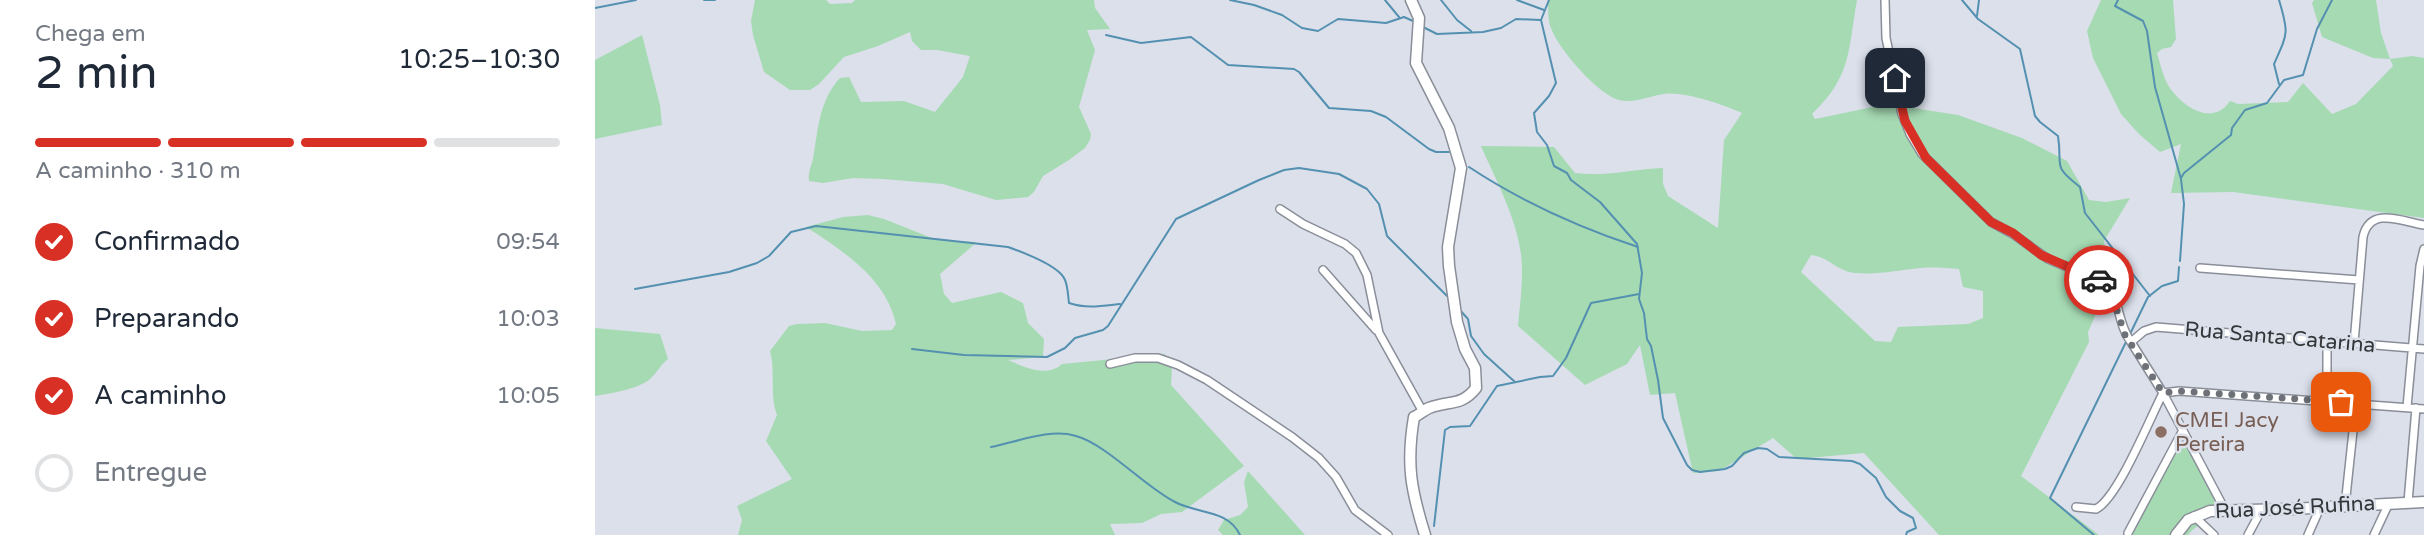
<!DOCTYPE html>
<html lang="pt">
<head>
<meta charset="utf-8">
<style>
	:root { --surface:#fff; --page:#f6f6f7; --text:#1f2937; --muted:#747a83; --line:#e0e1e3; --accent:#d93025 }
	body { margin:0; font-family:"Varela Round",sans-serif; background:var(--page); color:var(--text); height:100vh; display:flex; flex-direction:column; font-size:26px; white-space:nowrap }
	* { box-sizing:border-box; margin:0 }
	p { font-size:23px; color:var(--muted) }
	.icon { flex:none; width:38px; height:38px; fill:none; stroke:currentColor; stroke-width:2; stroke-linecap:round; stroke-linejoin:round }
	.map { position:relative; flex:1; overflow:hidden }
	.panel { display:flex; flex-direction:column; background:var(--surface); width:595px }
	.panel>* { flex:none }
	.pin { position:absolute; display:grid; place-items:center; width:60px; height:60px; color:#fff; margin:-30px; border-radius:14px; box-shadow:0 4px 10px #0006 }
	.courier { position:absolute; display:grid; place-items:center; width:70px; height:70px; margin:-35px; border:5px solid #d93025; border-radius:50%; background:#fff; color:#222; box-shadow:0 2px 9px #0007 }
	.summary em { font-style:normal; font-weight:600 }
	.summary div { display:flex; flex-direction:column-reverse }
	.summary { display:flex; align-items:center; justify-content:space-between; height:119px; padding:0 35px }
	h1 { font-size:46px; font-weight:600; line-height:52px }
	.bar { display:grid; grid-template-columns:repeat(4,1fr); gap:10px 7px; align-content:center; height:84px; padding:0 35px }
	.bar i { height:9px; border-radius:5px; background:var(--line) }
	.bar .selected { background:var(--accent) }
	.bar p { grid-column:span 4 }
	ol { padding:0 35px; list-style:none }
	li { display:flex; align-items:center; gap:21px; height:77px }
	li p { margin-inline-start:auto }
	li .icon { padding:7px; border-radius:50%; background:var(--accent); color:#fff; stroke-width:4 }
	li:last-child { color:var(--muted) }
	li i { width:38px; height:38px; border:4px solid var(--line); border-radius:50% }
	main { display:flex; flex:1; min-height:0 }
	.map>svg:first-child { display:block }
</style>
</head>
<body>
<main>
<section class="panel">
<div class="summary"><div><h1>2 min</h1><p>Chega em</p></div><em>10:25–10:30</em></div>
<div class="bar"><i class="selected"></i><i class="selected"></i><i class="selected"></i><i></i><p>A caminho · 310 m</p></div>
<ol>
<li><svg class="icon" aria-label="check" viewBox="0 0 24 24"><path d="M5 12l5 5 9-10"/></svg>Confirmado<p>09:54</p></li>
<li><svg class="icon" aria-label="check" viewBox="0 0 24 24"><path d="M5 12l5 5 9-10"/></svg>Preparando<p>10:03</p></li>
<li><svg class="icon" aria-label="check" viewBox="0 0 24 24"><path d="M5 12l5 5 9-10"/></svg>A caminho<p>10:05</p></li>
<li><i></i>Entregue</li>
</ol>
</section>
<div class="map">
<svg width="1829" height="535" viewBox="0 0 1829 535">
	<rect width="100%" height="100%" fill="#dbe0eb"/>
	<path fill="#a6dab3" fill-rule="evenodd" d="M160 0H231L235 4 257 3 260 0H499L500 8 515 29 492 30 500 50 484 107 496 134 495 140 490 148 474 160 448 176 439 192 433 197 401 200 348 184 288 179 258 178 228 183 214 181C213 172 216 167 218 159 223 131 224 100 245 78L254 77 266 102 309 101 340 112 368 77 375 56 342 50H326L317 41 315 32 283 46 249 57 224 84 215 90H195L169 72 158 35 156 21Z
		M953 0H1262C1253 50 1257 76 1217 114L1220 119 1292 104 1363 115 1427 138 1472 161 1494 200 1511 202 1535 198 1509 241 1515 282 1493 332 1494 342 1426 476 1504 535H1344L1269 453 1202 459 1178 438 1124 471 1098 473 1080 393 1055 395 1045 345 1032 364 990 385 923 326C925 302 929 278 926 254 921 217 901 180 886 146L959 147 980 173C1010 177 1039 169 1068 168V184L1073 196 1123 228 1129 140 1147 113C1129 105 1089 91 1069 94 1053 96 1037 105 1021 99 999 90 959 45 954 22 953 15 953 7 953 0ZM1216 255C1234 257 1243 272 1261 273 1283 275 1304 270 1326 268 1338 267 1352 268 1364 269L1368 287 1388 291V318L1373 324 1303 327 1296 342 1280 341 1206 272Z
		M1506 0H1578L1581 39 1576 47 1567 49 1562 53C1565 63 1568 76 1573 85 1585 105 1617 128 1635 101L1643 104 1693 102 1708 83 1737 114 1761 104 1798 66 1795 59 1778 58 1727 37 1717 3 1719 0H1781L1786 33 1795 59 1817 56 1829 58V218L1638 192 1576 193 1586 144 1565 152 1544 134 1526 114 1498 58 1492 31Z
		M47 35 65 105 67 125 0 139V60Z
		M273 215 289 219 342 240 382 242 345 274 349 294 357 303 406 292 428 303 433 323 449 339 448 357 413 360C429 367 452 378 467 364L570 354 577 366 576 385 649 466 587 512 566 514 547 523 515 524 520 535H143L147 520 142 506 197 479 171 441 182 415C174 394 181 372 175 351L194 326 202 324 230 323 267 331 297 330 301 324C291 278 248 251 211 227L248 217Z
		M0 328 65 334 73 359C66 364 64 370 58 376 47 389 17 393 0 396Z
		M1583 433C1593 448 1629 495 1617 512 1611 521 1600 526 1593 535H1534Z
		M653 471 710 535H628L623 530 629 520 645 515 653 507 649 482Z"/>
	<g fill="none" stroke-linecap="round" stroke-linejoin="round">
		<path stroke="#5490b0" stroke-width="2" d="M109 0H120
			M635 0 659 5 687 15 707 28 723 31 743 19 791 23 809 17 818 21
			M790 0 804 17
			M846 0 862 20 876 31
			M922 0 949 10
			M954 0 946 20 961 83 954 96 939 113 942 132 952 145 959 166 972 173 976 180 1005 202 1042 244 1047 273 1044 299 1049 313 1052 339 1056 346 1063 380 1068 418 1092 465 1097 470 1105 472 1130 469 1137 466 1149 453 1163 448 1172 449 1184 457 1257 461 1265 464 1281 478 1291 497 1305 511 1318 518 1321 528 1312 532 1311 535
			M1367 0 1383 19 1425 49 1440 116 1445 122 1463 136C1468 168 1456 164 1485 187L1490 213 1555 296
			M1523 0 1520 6 1548 21 1552 31 1560 87 1586 179 1589 204 1585 261
			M1684 0C1694 33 1693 33 1679 64L1684 84
			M0 8 41 0
			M1382 16 1384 0
			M828 27 842 34 888 32 906 28 921 19 945 20
			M511 35 546 43 596 37 633 65 699 69 704 72 734 108 776 111 791 117 834 149 841 152H854
			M874 167C927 202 983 227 1043 247
			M1586 178 1589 173 1636 135 1637 128 1650 110 1672 103 1689 80 1708 75 1722 29 1737 0
			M40 289 134 272 162 263 174 256 196 232 221 226 413 247C427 252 465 266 470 280 473 287 473 296 474 303 491 309 507 306 525 304
			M864 309 873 319 876 336 889 354 920 382
			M1535 334 1553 297 1567 286 1583 281 1584 267
			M317 349 369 355 452 357 470 348 480 338 508 330 513 326 581 219 664 180 689 170 704 168 744 174 772 189 784 204 792 236 852 296
			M396 447C422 442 455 428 481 436 511 444 550 487 580 502 602 514 633 509 645 535
			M839 526 850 430 855 427 875 426 902 386 945 377 958 376 971 358 996 303 1044 294
			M1499 535 1455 498 1531 342"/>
		<defs>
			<path id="street" d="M1290 0 1291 38 1307 114 1315 134 1327 154 1396 222 1418 234 1453 259 1512 284C1525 301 1523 325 1536 342
				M685 209 708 224 750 244 761 253 772 275 784 333 828 412
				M1605 268 1764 280
				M728 270 781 330
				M1759 343 1768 237C1775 206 1806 221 1829 225
				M515 364 540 358H563L583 365 612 380 697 437 724 458 741 477 760 510 793 535
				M1732 401V341
				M1812 407 1825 266 1829 249
				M1813 502 1821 408
				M1750 506 1761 403
				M1481 507 1501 509C1523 498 1555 418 1568 393L1584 391 1829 409
				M1630 510 1568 393 1536 342 1549 331 1561 327 1829 349
				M1599 516 1619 535
				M1533 533 1587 432
				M1653 535 1667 509
				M1713 535 1725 508
				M1779 535 1794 503"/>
			<path id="secondary" d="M816 0 824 18 821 63 854 128 866 168 853 247 854 266 862 322 870 349 880 368 881 388C866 407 854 400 834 408 829 410 824 415 819 417 811 464 816 490 830 535
				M1581 535 1593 520 1615 511 1697 509 1829 502"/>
		</defs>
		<use href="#street" stroke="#898e98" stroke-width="10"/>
		<use href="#secondary" stroke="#898e98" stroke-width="13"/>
		<use href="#street" stroke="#fff" stroke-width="7"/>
		<use href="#secondary" stroke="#fff" stroke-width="10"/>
	</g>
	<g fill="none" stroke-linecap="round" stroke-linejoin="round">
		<path stroke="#6e7278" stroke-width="7" stroke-dasharray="0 12.6" d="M1504 280 1514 286 1530 335 1568 393 1584 391 1746 402"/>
		<path stroke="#d93025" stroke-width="9" d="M1300 78 1310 121 1331 158 1396 222 1418 233 1446 255 1504 280"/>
	</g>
	<circle fill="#8d6e63" stroke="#dbe0eb" stroke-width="2.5" cx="1566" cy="432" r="7"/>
	<g text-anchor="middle" stroke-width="5" stroke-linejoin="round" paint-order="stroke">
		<g font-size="21" fill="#34363a" stroke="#dbe0eb">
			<text transform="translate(1685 337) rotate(5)" y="7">Rua Santa Catarina</text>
			<text transform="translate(1700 507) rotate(-3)" y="7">Rua José Rufina</text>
		</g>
		<g font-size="21" fill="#785e54" stroke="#dbe0eb" text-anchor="start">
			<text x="1580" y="427">CMEI Jacy<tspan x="1580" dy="24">Pereira</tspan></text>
		</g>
	</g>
</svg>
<div class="pin" style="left:1746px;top:402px;background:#ea580c"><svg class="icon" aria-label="bag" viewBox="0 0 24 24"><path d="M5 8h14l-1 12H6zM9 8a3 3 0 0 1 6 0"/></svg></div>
<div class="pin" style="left:1300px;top:78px;background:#1f2937"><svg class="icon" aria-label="home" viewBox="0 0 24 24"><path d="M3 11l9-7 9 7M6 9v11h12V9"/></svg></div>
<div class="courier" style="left:1504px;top:280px"><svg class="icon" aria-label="car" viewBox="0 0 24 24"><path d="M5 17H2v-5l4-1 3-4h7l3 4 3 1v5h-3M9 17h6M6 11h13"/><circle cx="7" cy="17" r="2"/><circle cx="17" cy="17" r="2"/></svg></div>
</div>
</main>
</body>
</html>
